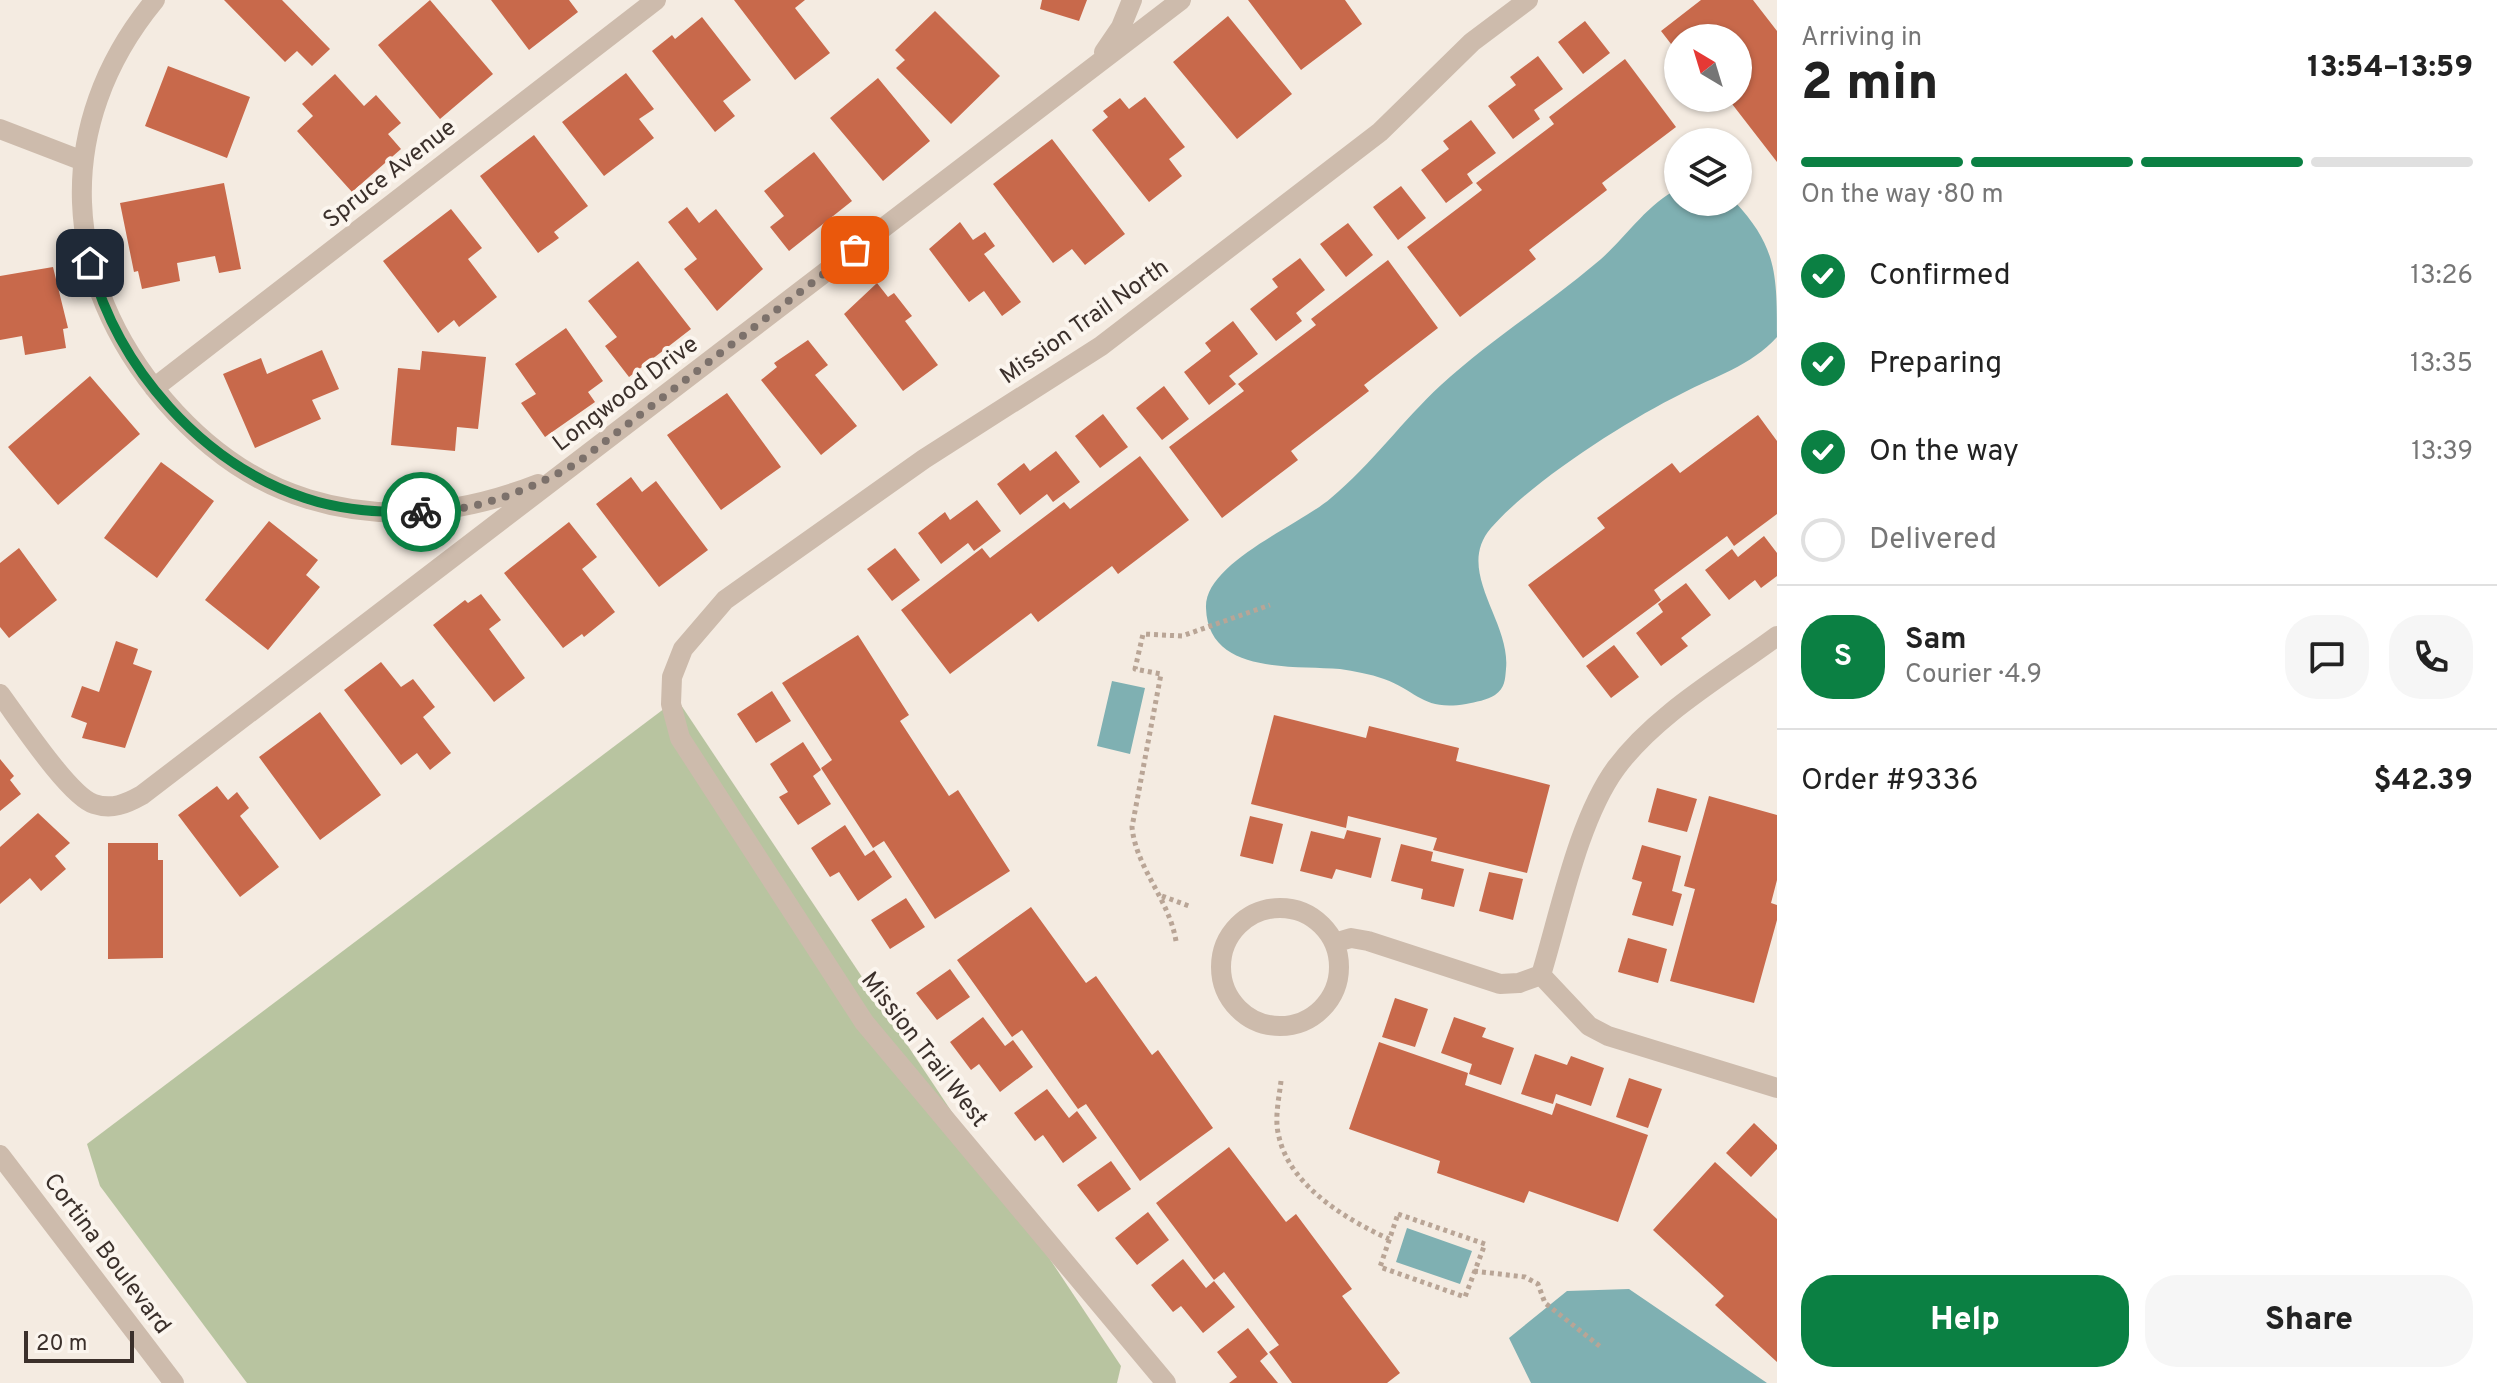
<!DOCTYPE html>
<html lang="en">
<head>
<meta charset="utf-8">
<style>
	:root { --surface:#fff; --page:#f6f6f6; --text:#222; --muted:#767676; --line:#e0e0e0; --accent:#0b8043 }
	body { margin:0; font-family:Overpass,sans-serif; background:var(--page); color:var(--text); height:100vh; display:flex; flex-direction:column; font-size:30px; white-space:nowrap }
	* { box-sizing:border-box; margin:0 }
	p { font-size:26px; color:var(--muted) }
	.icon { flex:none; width:44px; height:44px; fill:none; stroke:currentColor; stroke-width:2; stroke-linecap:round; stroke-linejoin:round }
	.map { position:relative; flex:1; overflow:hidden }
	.details { display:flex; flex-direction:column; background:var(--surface); width:720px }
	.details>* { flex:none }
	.needle { width:52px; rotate:322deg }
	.fabs { position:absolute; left:1664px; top:24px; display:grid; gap:16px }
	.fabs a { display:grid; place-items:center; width:88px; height:88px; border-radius:50%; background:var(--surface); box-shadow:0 2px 6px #0004; font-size:40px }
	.scale { position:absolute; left:24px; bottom:20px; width:110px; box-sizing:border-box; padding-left:8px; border:4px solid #3b302b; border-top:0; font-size:22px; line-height:28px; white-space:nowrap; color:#3b302b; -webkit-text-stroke:6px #fbf5ee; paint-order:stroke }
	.pin { position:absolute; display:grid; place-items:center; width:68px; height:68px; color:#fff; margin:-34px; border-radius:16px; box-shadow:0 4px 12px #0006 }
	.courier { position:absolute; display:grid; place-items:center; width:80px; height:80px; margin:-40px; border:6px solid #0b8043; border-radius:50%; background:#fff; color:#222; box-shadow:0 2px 10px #0007 }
	.head em { font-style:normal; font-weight:800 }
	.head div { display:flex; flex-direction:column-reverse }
	.head { display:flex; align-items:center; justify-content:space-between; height:136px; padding:0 24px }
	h1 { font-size:52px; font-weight:800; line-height:60px }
	.bar { display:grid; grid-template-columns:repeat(4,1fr); gap:12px 8px; align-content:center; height:96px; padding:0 24px }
	.bar i { height:10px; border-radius:6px; background:var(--line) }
	.bar .active { background:var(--accent) }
	.bar p { grid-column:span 4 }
	.line { display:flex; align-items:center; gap:20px; padding:0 24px; border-top:2px solid var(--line) }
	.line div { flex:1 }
	.round { display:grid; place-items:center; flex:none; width:84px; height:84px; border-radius:32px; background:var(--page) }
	ol { padding:0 24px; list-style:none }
	li { display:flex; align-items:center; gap:24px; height:88px }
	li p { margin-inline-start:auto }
	li .icon { padding:8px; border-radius:50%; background:var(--accent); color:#fff; stroke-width:4 }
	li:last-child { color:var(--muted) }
	li i { width:44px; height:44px; border:4px solid var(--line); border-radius:50% }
	.action { display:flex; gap:16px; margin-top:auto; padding:16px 24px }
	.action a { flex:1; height:92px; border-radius:32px; background:var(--accent); color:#fff; font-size:32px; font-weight:800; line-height:92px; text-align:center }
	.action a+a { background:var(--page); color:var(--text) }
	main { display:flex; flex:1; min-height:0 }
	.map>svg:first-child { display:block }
</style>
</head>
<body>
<main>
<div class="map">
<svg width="1777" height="1383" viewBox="0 0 1777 1383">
	<rect width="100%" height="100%" fill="#f4ebe1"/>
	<path fill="#b8c4a0" d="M677 699 1121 1366 1117 1383H247L100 1186 87 1144Z"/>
	<path fill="#7fb0b2" d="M1678 189V202H1735C1777 247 1777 275 1777 337 1751 366 1715 376 1681 394 1626 421 1531 482 1491 528 1454 571 1511 621 1506 669 1505 680 1505 688 1495 695 1487 700 1476 702 1466 704 1423 711 1419 692 1384 679 1370 674 1354 671 1340 669 1293 665 1208 675 1206 608 1204 563 1300 525 1331 498 1372 464 1402 421 1441 385 1489 341 1545 306 1595 264 1623 242 1646 204 1678 189Z
		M1112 681 1145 688 1130 754 1097 746Z
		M1407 1228 1472 1251 1460 1284 1396 1262Z
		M1629 1289 1767 1383H1531L1509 1338 1567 1291Z"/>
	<path fill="#c8694b" d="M224 0H282L330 49 312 66 297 51 285 62Z
		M430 0 493 74 440 119 378 45Z
		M491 0H569L578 12 529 50Z
		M734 0H805L795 8 830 53 795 80Z
		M1042 0H1087L1079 21 1040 9Z
		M1248 0H1345L1362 24 1301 70Z
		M1701 0H1753L1777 31V162L1729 100 1720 108 1712 98H1738V38H1678V53L1661 31Z
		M935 11 1000 76 951 124 896 68 905 60 895 50Z
		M1228 16 1292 94 1237 139 1173 62Z
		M702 17 751 80 723 101 735 116 715 132 652 51 672 35 675 39Z
		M1585 21 1610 53 1583 74 1558 42Z
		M1538 56 1563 89 1534 110 1540 119 1513 139 1488 106 1516 85 1510 77Z
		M1625 59 1676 127 1602 183 1607 190 1529 250 1536 259 1460 317 1407 247 1482 190 1476 183 1554 124 1549 117Z
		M168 66 250 97 227 158 145 126Z
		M626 73 654 109 639 119 654 138 604 176 562 122Z
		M335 74 364 106 376 95 401 123 388 134 401 149 352 192 297 131 313 116 302 104Z
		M878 78 930 141 883 181 830 118Z
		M1145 97 1185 147 1169 159 1182 176 1149 202 1092 130 1108 117 1103 111 1120 98 1129 109Z
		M1471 120 1496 153 1467 174 1473 183 1446 203 1421 170 1449 149 1443 141Z
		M534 135 588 206 554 232 559 238 538 253 480 176Z
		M1052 139 1125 234 1085 265 1072 249 1053 263 993 184Z
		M814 152 852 201 789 251 770 227 784 216 764 191Z
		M224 183 241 269 219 273 215 256 177 263 180 281 142 289 138 271 134 272 120 203Z
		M1401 186 1426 218 1398 240 1373 207Z
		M687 207 699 223 716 209 763 269 717 311 684 269 697 259 668 222Z
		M451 209 482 248 468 259 497 297 459 327 454 320 438 333 383 261Z
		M960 222 973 240 985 232 995 246 984 254 1021 302 1002 316 984 291 969 302 929 249Z
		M1348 223 1373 255 1346 277 1320 244Z
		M1300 258 1325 290 1296 313 1302 321 1276 341 1250 309 1278 287 1272 279Z
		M1388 260 1438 328 1364 385 1369 391 1291 451 1298 460 1222 518 1169 447 1244 391 1238 384 1316 325 1311 319Z
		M638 261 691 329 629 377 605 346 617 337 588 301Z
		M53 267 68 328 63 329 66 348 25 355 22 336 0 340V276Z
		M877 283 888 297 894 293 912 316 905 321 938 365 903 391 844 314Z
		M1233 321 1258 354 1229 376 1236 384 1209 405 1184 372 1211 351 1205 343Z
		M566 328 603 381 588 392 595 402 545 437 521 403 536 394 515 364Z
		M808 340 828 365 815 375 857 426 821 455 761 380 777 367 774 363Z
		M322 350 339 389 312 400 321 419 255 448 223 374 261 358 267 374Z
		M422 351 486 357 478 429 457 427 455 451 391 445 398 368 420 370Z
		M90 376 140 434 58 505 8 447Z
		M1164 386 1189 419 1162 440 1136 408Z
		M727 393 781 467 721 510 667 435Z
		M1103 414 1128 447 1100 468 1075 436Z
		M1758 415 1777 441V514L1734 546 1727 536 1654 590 1661 600 1583 658 1528 585 1605 528 1597 518 1672 463 1680 473Z
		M1056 451 1080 482 1053 502 1047 494 1020 515 997 484 1024 463 1030 471Z
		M1140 456 1189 520 1118 574 1112 566 1038 622 1031 613 950 674 901 610 982 548 990 558 1064 502 1070 509Z
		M161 462 214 501 157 578 104 538Z
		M631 477 642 492 656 481 708 550 659 587 596 504Z
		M977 500 1001 531 974 551 968 543 941 564 918 533 945 512 950 520Z
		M269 521 318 560 306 575 320 587 268 650 205 600Z
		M569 522 597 557 582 569 615 612 584 637 582 634 563 648 504 573Z
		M1764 536 1777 553V576L1761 588 1755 580 1729 600 1705 570 1732 549 1738 557Z
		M19 548 57 600 9 638 0 627V563Z
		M895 548 920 580 892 601 867 569Z
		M1686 583 1711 615 1681 638 1688 646 1661 666 1636 633 1663 612 1658 604Z
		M481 594 501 620 489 629 525 678 494 702 433 625 465 600 468 603Z
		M858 635 909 715 900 721 949 796 958 790 1010 871 935 919 884 841 873 848 821 768 832 760 782 683Z
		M116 641 138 649 133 664 152 671 125 748 82 738 87 723 71 717 82 686 99 692Z
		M1614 645 1639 677 1611 698 1586 666Z
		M381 662 401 687 413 679 435 707 423 717 451 753 430 770 417 753 401 765 344 690Z
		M772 691 791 721 756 743 737 714Z
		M320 712 381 795 320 840 259 757Z
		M1274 715 1366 738 1369 726 1459 748 1456 761 1550 785 1527 873 1433 850 1437 838 1348 816 1346 828 1251 804Z
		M803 742 821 770 813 776 831 804 798 825 779 797 788 792 770 764Z
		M0 759 14 776 10 780 21 794 0 811Z
		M217 786 228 800 237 792 249 808 240 816 279 867 240 897 178 815Z
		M1657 788 1697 799 1687 832 1648 822Z
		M1709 796 1777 815V880L1771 903 1777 905V920L1754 1003 1670 981 1695 889 1684 886Z
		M38 813 70 843 55 856 66 869 41 891 30 878 0 904V847Z
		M1250 816 1283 824 1273 864 1240 856Z
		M845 825 865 856 874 850 892 877 858 901 839 872 830 877 811 848Z
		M1347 830 1381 838 1371 878 1336 869 1332 879 1300 871 1311 831 1344 839Z
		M108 843H158V860H163V958L108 959Z
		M1401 844 1433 852 1431 861 1464 869 1454 907 1421 899 1423 889 1391 881Z
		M1642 845 1681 856 1672 891 1682 894 1673 926 1632 915 1642 882 1632 879Z
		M1489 872 1523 879 1513 920 1479 911Z
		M906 898 925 927 890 949 871 920Z
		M1031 907 1086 983 1096 976 1152 1055 1158 1050 1213 1128 1140 1181 1086 1104 1078 1109 1022 1030 1012 1037 957 960Z
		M1628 938 1667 949 1658 983 1618 972Z
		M950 969 970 997 937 1020 916 993Z
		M1395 998 1428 1009 1415 1047 1382 1037Z
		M983 1017 1005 1046 1013 1040 1033 1067 1000 1092 979 1064 971 1070 950 1042Z
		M1454 1017 1486 1028 1482 1037 1514 1048 1501 1085 1469 1074 1472 1064 1441 1053Z
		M1379 1042 1468 1073 1465 1085 1552 1115 1556 1103 1648 1135 1618 1222 1529 1191 1524 1203 1437 1173 1440 1161 1349 1129Z
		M1535 1054 1567 1065 1571 1056 1604 1068 1591 1106 1556 1094 1553 1104 1521 1094Z
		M1629 1078 1662 1089 1648 1128 1616 1117Z
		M1047 1089 1069 1118 1077 1111 1097 1138 1063 1163 1043 1135 1035 1141 1014 1113Z
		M1754 1123 1777 1145V1149L1751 1177 1726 1153Z
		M1229 1147 1286 1222 1296 1214 1352 1289 1342 1296 1400 1373 1387 1383H1292L1269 1352 1279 1345 1224 1272 1214 1280 1156 1203Z
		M1111 1161 1131 1189 1098 1212 1077 1185Z
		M1715 1162 1777 1219V1362L1715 1305 1724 1296 1653 1230Z
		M1148 1212 1169 1240 1137 1265 1115 1238Z
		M1183 1259 1206 1288 1214 1281 1235 1307 1203 1333 1181 1306 1173 1312 1151 1285Z
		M1248 1328 1268 1354 1260 1361 1278 1383H1229L1237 1377 1217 1352Z"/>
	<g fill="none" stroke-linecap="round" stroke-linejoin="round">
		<path stroke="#b9a596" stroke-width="5" stroke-dasharray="4 4" stroke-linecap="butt" d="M1162 896 1189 906
			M1176 941C1169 899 1136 868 1132 827L1161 674 1135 669 1143 634 1182 636 1270 605
			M1281 1081C1279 1099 1274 1119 1279 1137 1290 1186 1347 1220 1389 1239
			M1398 1214 1485 1244 1465 1297 1380 1267Z
			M1474 1271 1525 1277 1538 1284 1545 1303 1602 1348"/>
		<path stroke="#cdbbac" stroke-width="20" d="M155 0C51 126 61 280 165 401 203 445 251 482 308 499 386 523 464 513 538 484
			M1104 52 1121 27 1132 0
			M0 129 83 161
			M154 388 656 0
			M1777 636C1723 676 1656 714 1616 768 1578 820 1560 913 1541 975L1589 1026 1608 1036 1777 1088
			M0 694C18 718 69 796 94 804 112 810 126 804 142 795L1181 0
			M1221 967a59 59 0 1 1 118 0a59 59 0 1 1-118 0Z
			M1334 943 1351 938 1368 941 1500 984 1519 983 1541 975
			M0 1155 174 1383
			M1166 1383 864 1022 680 738 671 704 672 677 683 649 725 600 924 459 1101 346 1380 132 1472 42 1528 0"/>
	</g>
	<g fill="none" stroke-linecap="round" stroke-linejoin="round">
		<path stroke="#7c716b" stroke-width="8" stroke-dasharray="0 14.4" d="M421 512C476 512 530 490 577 463L855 250"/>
		<path stroke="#0b8043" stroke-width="10" d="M90 263C118 368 201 463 305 498 340 510 384 513 421 512"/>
	</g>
	<g text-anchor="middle" stroke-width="8" stroke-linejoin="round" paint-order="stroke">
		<g font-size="24" fill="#3b302b" stroke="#fbf5ee">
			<text transform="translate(389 173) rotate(-38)" y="8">Spruce Avenue</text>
			<text transform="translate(1084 321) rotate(-35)" y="8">Mission Trail North</text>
			<text transform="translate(625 393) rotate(-37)" y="8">Longwood Drive</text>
			<text transform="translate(925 1049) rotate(52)" y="8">Mission Trail West</text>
			<text transform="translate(108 1253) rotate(53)" y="8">Cortina Boulevard</text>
		</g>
	</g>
</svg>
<div class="fabs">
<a><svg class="needle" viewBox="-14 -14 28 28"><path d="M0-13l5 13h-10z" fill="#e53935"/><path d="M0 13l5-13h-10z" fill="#767676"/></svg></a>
<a><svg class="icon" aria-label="layers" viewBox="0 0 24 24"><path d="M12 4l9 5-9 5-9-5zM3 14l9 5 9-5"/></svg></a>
</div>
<div class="scale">20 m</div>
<div class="pin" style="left:855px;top:250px;background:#ea580c"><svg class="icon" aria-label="bag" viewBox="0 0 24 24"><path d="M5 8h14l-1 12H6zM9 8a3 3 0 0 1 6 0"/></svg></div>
<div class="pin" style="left:90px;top:263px;background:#1f2937"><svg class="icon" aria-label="home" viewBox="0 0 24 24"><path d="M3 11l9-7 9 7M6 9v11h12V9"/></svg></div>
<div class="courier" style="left:421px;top:512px"><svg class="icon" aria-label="bike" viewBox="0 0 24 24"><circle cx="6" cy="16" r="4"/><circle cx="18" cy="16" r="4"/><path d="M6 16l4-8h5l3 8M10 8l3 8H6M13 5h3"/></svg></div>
</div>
<section class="details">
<div class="head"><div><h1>2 min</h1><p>Arriving in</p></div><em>13:54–13:59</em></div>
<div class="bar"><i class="active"></i><i class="active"></i><i class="active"></i><i></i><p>On the way · 80 m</p></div>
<ol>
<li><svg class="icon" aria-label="check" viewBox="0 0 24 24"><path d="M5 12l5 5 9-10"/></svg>Confirmed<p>13:26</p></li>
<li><svg class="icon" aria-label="check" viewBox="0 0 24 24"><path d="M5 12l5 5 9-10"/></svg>Preparing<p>13:35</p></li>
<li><svg class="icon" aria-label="check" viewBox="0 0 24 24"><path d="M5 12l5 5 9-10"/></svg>On the way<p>13:39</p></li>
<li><i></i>Delivered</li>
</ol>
<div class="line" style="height:144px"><b class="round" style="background:var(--accent);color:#fff">S</b><div><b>Sam</b><p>Courier · 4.9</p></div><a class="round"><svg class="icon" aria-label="chat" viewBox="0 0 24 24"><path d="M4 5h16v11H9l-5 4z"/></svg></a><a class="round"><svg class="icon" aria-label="phone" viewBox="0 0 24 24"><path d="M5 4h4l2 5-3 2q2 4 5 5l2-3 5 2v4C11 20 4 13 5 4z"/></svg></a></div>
<div class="line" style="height:104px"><div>Order #9336</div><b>$42.39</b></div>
<div class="action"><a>Help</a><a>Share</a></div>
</section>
</main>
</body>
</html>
